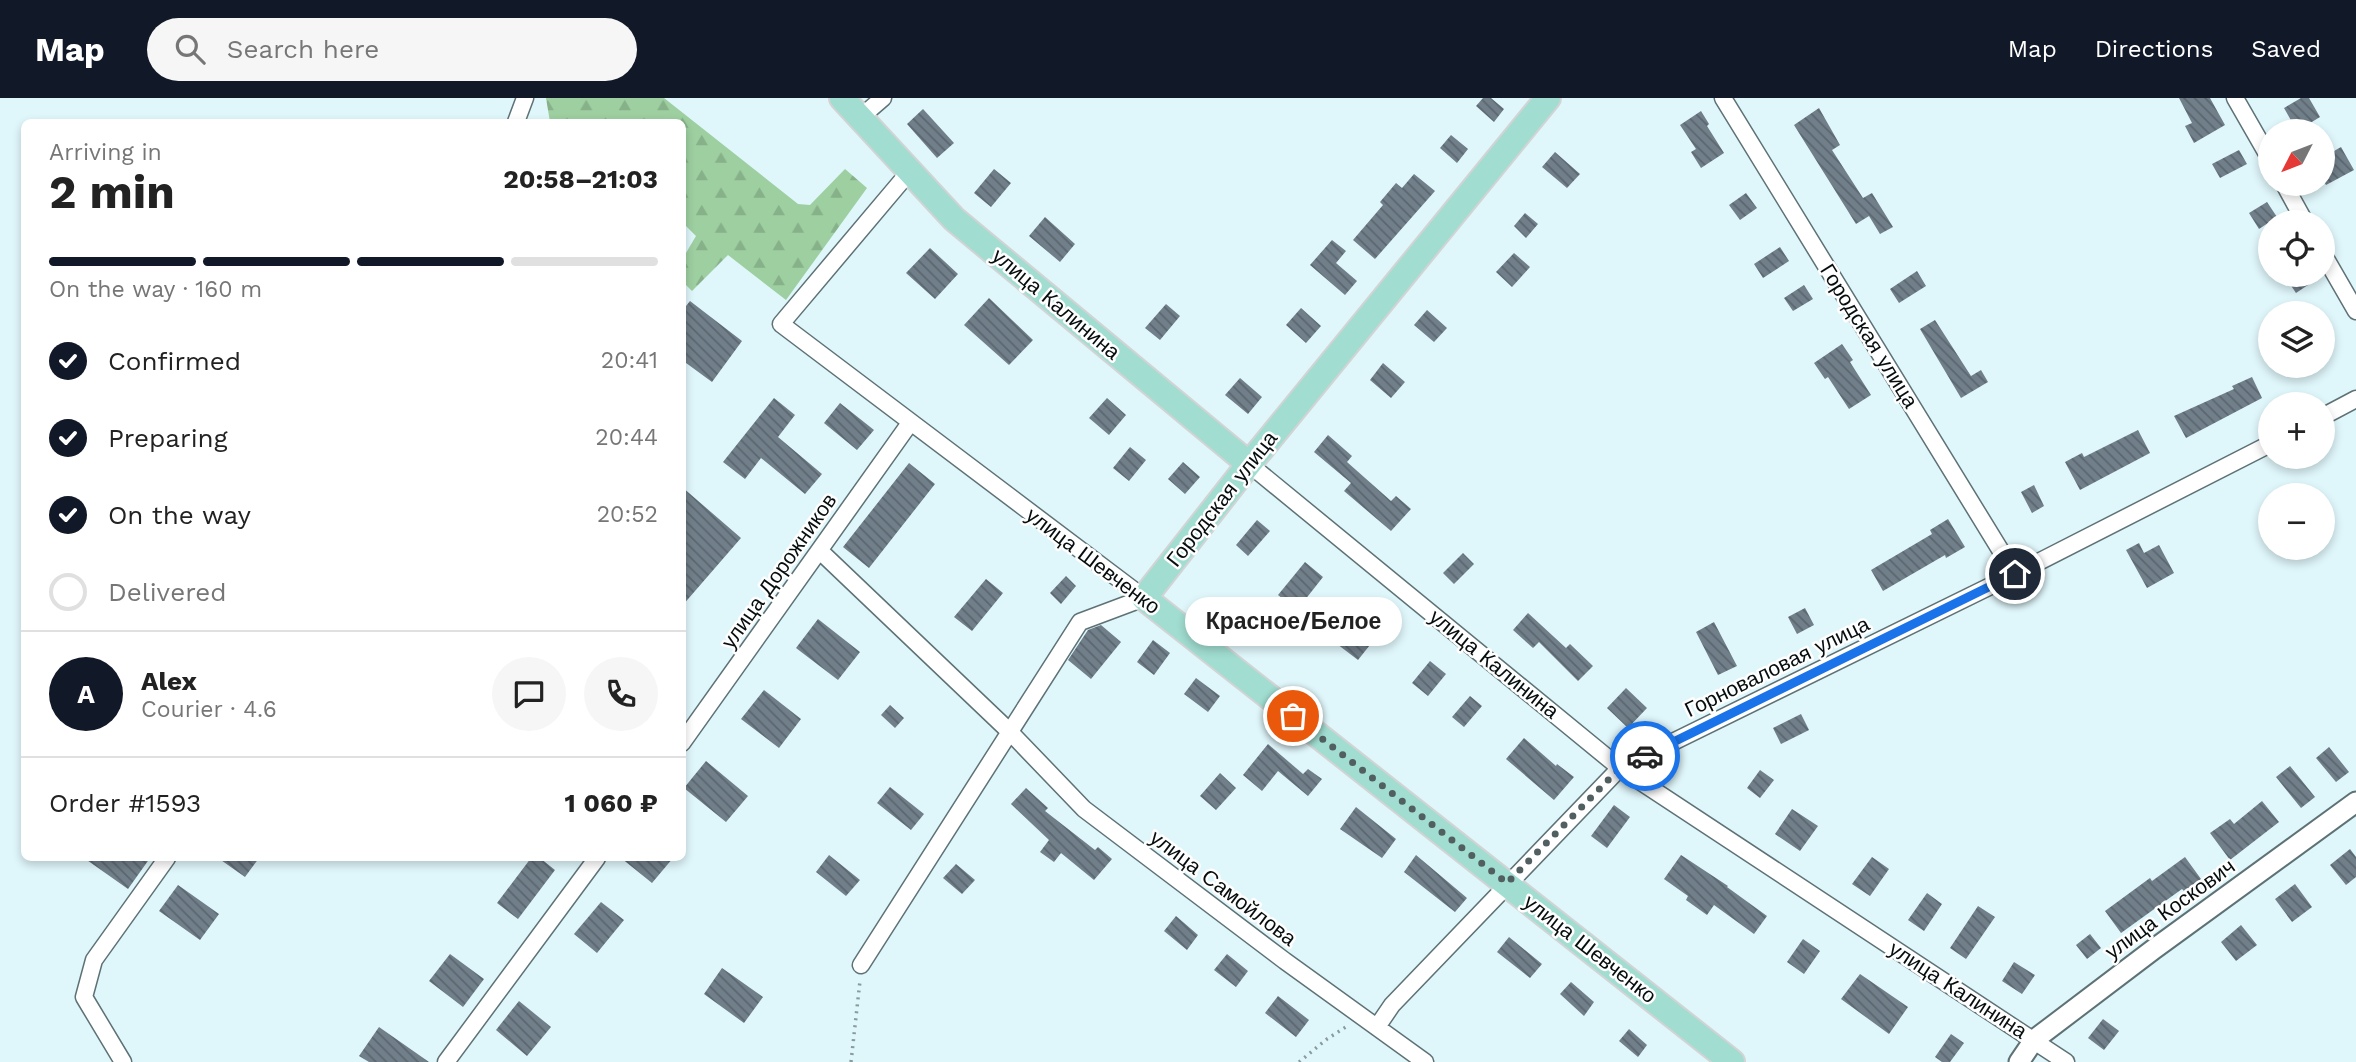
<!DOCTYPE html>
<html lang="en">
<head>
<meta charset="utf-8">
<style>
	:root { --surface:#fff; --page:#f6f6f6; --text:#222; --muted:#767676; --line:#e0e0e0; --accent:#111827 }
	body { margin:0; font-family:"Work Sans",sans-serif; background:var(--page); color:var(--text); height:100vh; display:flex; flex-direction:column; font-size:26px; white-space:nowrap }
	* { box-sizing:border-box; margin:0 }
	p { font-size:23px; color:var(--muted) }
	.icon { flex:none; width:38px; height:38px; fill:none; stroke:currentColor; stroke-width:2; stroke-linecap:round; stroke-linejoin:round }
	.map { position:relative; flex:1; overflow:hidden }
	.sheet { position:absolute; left:21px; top:21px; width:665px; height:742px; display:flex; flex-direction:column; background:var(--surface); border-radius:10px; box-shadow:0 4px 10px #0003 }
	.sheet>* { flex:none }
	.needle { width:46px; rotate:228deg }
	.controls { position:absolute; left:2258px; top:21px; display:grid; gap:14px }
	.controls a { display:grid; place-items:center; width:77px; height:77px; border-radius:50%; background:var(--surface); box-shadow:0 4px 10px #0003; font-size:35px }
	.pin { position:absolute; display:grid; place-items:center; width:60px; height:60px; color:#fff; margin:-30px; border:4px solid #fff; border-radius:50%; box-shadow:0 2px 7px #0007 }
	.courier { position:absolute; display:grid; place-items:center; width:70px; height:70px; margin:-35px; border:5px solid #1a73e8; border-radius:50%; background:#fff; color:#222; box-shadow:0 2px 9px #0007 }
	.bubble { position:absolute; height:49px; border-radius:24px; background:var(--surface); box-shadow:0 4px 10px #0003; font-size:23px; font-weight:700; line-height:49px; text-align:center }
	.overview em { font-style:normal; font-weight:700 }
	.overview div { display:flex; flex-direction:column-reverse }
	.overview { display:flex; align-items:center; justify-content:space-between; height:119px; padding:0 28px }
	h1 { font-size:46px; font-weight:700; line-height:52px }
	.bar { display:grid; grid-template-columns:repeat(4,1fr); gap:10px 7px; align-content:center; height:84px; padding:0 28px }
	.bar i { height:9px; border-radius:5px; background:var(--line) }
	.bar .current { background:var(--accent) }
	.bar p { grid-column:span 4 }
	.line { display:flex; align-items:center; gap:18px; padding:0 28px; border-top:2px solid var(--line) }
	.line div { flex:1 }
	.round { display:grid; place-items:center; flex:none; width:74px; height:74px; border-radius:37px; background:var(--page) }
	ol { padding:0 28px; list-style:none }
	li { display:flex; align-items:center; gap:21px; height:77px }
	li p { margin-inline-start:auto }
	li .icon { padding:7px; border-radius:50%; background:var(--accent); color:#fff; stroke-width:4 }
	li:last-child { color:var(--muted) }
	li i { width:38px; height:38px; border:4px solid var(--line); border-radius:50% }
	header { display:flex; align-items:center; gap:42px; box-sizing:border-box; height:98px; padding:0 35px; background:var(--accent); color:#fff }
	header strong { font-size:33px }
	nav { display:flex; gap:38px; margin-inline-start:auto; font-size:24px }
	.search { width:490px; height:63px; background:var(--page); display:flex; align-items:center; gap:18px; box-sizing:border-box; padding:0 24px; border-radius:38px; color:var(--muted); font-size:26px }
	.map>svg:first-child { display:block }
</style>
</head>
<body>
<header>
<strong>Map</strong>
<div class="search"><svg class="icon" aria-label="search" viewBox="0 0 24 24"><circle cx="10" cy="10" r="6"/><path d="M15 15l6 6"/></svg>Search here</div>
<nav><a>Map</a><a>Directions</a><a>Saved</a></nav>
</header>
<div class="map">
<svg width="2356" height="964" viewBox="0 0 2356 964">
	<defs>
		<pattern id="forest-firs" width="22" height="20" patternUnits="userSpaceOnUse" patternTransform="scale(1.75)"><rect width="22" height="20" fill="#9dcfa0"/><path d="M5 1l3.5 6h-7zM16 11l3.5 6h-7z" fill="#86b189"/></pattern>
		<pattern id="building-back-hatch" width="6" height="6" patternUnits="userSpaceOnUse" patternTransform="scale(1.75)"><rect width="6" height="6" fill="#717f8a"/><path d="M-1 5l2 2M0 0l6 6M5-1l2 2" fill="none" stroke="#5b666f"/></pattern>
	</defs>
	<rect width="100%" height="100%" fill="#dff6fa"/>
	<path fill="url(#forest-firs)" d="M546 0H664L798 106 810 107 845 71 867 90 786 202 728 157 692 193 683 184V160L696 138 683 125 682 24H550Z"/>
	<path fill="url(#building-back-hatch)" d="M1483 0H1491L1504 11 1494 24 1476 8Z
		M2179 0H2210L2225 27 2194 45 2185 28 2192 25Z
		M2301 0H2309L2320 19 2297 33 2284 10Z
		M1819 10 1840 47 1832 52 1863 100 1872 95 1893 129 1880 136 1869 118 1856 126 1794 27Z
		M923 11 954 45 937 60 907 26Z
		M1701 13 1709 26 1707 28 1724 55 1701 70 1691 54 1696 51 1680 27Z
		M1451 37 1468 51 1457 65 1440 50Z
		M2341 49 2354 72 2326 87 2322 80V60Z
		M2239 52 2247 66 2220 80 2212 66Z
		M1555 54 1580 76 1567 90 1542 69Z
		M994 71 1011 85 991 109 974 95Z
		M1414 76 1435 93 1375 161 1353 142 1383 107 1380 104 1396 85 1402 90Z
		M1746 95 1757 110 1740 122 1729 107Z
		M2267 104 2277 119 2259 131 2249 115Z
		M1525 115 1538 126 1526 140 1514 128Z
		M1045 119 1075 146 1060 164 1029 138Z
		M1332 142 1346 153 1336 165 1357 183 1345 197 1310 167Z
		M1780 149 1789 163 1763 180 1754 166Z
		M930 150 958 176 935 201 906 175Z
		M1514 155 1530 169 1512 189 1496 174Z
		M1917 173 1926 188 1899 205 1890 191Z
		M2284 177H2323L2296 195Z
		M1804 187 1813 201 1793 213 1784 200Z
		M989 200 1033 242 1009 267 964 227Z
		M690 203 742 243 712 284 682 262V213Z
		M1166 206 1180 218 1160 242 1145 230Z
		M1301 210 1321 228 1306 245 1286 227Z
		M1427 212 1447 230 1434 244 1414 227Z
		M1935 222 1971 278 1981 272 1988 284 1961 300 1920 231Z
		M1842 246 1853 262 1850 264 1871 297 1849 311 1828 279 1825 281 1814 265Z
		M1383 265 1405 284 1391 300 1370 282Z
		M2252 279 2262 300 2186 340 2174 318 2234 291 2232 288Z
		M1240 280 1262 299 1248 316 1225 297Z
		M774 300 795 317 778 339 822 376 805 396 761 360 745 381 723 364Z
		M1107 300 1126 317 1109 337 1089 320Z
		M840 305 874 332 857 352 824 325Z
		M2138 332 2150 355 2080 392 2065 364 2082 355 2084 359Z
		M1328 337 1352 358 1347 364 1391 403 1396 398 1411 411 1391 433 1344 393 1351 385 1314 354Z
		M1130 349 1146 362 1129 383 1113 370Z
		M1183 364 1200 379 1185 396 1168 381Z
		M909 365 935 386 869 470 843 449Z
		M2034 387 2044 408 2032 415 2021 394Z
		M682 389 741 440 682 508Z
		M1948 421 1965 449 1946 460 1945 457 1883 493 1871 472 1932 436 1930 432Z
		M1257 422 1270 433 1248 458 1236 447Z
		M2139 445 2144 455 2159 447 2174 475 2147 490 2126 452Z
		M1463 455 1474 466 1454 486 1443 475Z
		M1305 464 1323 479 1297 512 1278 497Z
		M1066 478 1076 488 1061 506 1050 495Z
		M986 481 1003 495 972 533 954 519Z
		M1805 510 1814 527 1797 536 1788 519Z
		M1365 511 1385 528 1358 562 1337 546Z
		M1528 515 1566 550 1570 546 1593 568 1578 583 1539 544 1533 550 1513 532Z
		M818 521 860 554 838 582 796 550Z
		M1714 524 1737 568 1718 577 1696 534Z
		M1101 527 1121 544 1091 581 1068 562 1088 532Z
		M1153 542 1170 555 1154 577 1137 564Z
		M1430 563 1446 576 1428 598 1412 585Z
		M1196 580 1220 598 1208 614 1184 596Z
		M1626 590 1647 610 1628 630 1607 610Z
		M764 592 801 621 779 650 741 621Z
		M1470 598 1482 608 1464 629 1452 619Z
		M890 607 904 620 895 630 881 617Z
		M1801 616 1809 632 1781 646 1773 630Z
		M1524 640 1556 668 1557 666 1574 679 1554 702 1506 661Z
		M1268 646 1303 676 1308 671 1322 681 1308 698 1278 673 1262 693 1243 677Z
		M2329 649 2349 674 2336 684 2316 660Z
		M706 663 748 698 726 724 684 690Z
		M2290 668 2315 699 2301 710 2276 679Z
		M1760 672 1774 682 1760 700 1747 690Z
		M1220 675 1236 690 1216 712 1200 698Z
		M890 689 924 716 911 732 877 705Z
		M1026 690 1048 710 1045 713 1095 752 1098 749 1112 761 1094 782 1061 755 1054 764 1040 754 1049 742 1011 706Z
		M2262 703 2279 724 2230 762 2210 735 2230 721 2234 726Z
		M1614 707 1630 719 1607 750 1591 738Z
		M1356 709 1396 741 1382 760 1340 731Z
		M1792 711 1818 728 1800 753 1775 736Z
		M2350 751 2356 759V779L2346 787 2330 767Z
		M829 757 860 782 846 798 816 774Z
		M1416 757 1467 800 1455 814 1404 774Z
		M1681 757 1728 788 1727 789 1767 818 1754 836 1714 807 1707 817 1686 802 1688 798 1664 781Z
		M1872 759 1889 771 1870 798 1852 786Z
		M2185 759 2201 781 2184 793 2182 791 2121 835 2105 813 2150 780 2152 783Z
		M84 760H150L128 791Z
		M218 760H259L245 779Z
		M531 760H540L555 772 518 821 497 805Z
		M621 760H673L652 785Z
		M956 766 975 782 962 796 943 780Z
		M2295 786 2312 809 2292 824 2275 801Z
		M178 787 219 816 200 842 159 813Z
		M1927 795 1942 806 1924 833 1908 822Z
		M601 804 624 822 597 855 574 836Z
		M1978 808 1995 819 1966 861 1950 850Z
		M1176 818 1198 837 1187 852 1164 833Z
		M2241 827 2257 847 2236 863 2221 844Z
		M2090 836 2101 850 2087 861 2076 847Z
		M1509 839 1542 866 1530 880 1497 854Z
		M1803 841 1820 853 1804 876 1787 864Z
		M450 856 484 881 463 909 429 883Z
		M1227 856 1248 873 1236 889 1214 872Z
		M2014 864 2035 877 2022 896 2002 883Z
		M722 870 763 899 744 925 704 896Z
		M1860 876 1908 909 1889 936 1841 901Z
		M1571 884 1594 904 1584 918 1560 896Z
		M1278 898 1309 922 1296 939 1265 915Z
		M519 903 551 929 527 958 496 932Z
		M2103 921 2119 933 2104 952 2088 940Z
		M379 929 429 964H369L359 958Z
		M1629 931 1647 947 1638 959 1619 943Z
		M1951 936 1964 945 1950 964H1942L1935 959Z"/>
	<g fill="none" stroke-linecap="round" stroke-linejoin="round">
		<defs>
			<path id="minor" d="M1723 0 2015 476
				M2235 0 2270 61
				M861 19 883 0
				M516 24 525 0
				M910 73 781 226 1144 500
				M2284 86 2305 124
				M2322 154 2356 213
				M2322 319 2356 301
				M1249 366 1620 670 2066 964
				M820 453 1010 634 1084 711 1285 863 1425 964
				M682 645 910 325
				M861 867 1080 524 1144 500
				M1377 929 1392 907 1620 670 2015 476 2270 346
				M123 964 84 899 94 862 167 760
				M446 964 597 760"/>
			<path id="tertiary" d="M2019 964 2034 942 2154 851 2356 704"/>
			<path id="primary" d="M842 0 954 121 1249 366
				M1548 0 1249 366 1144 500 1732 964"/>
		</defs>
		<use href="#minor" stroke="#5e7276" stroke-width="19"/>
		<use href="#tertiary" stroke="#5e7276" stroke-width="23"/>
		<use href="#primary" stroke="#d2d3d4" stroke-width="28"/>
		<path stroke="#899a9c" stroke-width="3.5" stroke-dasharray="2 5" stroke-linecap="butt" d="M851 964 860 883
			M1299 964 1327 941 1349 927"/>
		<use href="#minor" stroke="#fff" stroke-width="16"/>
		<use href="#tertiary" stroke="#fff" stroke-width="19"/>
		<use href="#primary" stroke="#a1ddd1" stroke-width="24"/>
	</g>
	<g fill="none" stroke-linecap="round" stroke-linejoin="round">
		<path stroke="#525f61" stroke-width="7" stroke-dasharray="0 12.6" d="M1293 618 1507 785 1620 670 1645 658"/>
		<path stroke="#1a73e8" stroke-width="9" d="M1645 658 2015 476"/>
	</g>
	<g text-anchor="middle" stroke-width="5" stroke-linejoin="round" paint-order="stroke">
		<g font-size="21" fill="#060d0e" stroke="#fefefe">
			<text transform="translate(1056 206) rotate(40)" y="7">улица Калинина</text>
			<text transform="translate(1869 238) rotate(58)" y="7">Городская улица</text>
			<text transform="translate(1222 401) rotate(-52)" y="7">Городская улица</text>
			<text transform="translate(1093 463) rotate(37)" y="7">улица Шевченко</text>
			<text transform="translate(779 473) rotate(-55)" y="7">улица Дорожников</text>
			<text transform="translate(1494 566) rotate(39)" y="7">улица Калинина</text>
			<text transform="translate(1777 569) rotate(-26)" y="7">Горноваловая улица</text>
			<text transform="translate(1223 790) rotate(37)" y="7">улица Самойлова</text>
			<text transform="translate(2170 811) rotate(-36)" y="7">улица Коскович</text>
			<text transform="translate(1590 851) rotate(38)" y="7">улица Шевченко</text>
			<text transform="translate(1958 892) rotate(33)" y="7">улица Калинина</text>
		</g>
	</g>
</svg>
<div class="controls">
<a><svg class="needle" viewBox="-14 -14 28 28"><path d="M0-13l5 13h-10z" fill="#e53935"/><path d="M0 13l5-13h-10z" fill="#767676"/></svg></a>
<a><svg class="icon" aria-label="locate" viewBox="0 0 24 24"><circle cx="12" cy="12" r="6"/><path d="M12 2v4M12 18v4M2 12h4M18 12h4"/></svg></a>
<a><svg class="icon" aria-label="layers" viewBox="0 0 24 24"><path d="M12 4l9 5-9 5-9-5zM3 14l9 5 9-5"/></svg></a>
<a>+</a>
<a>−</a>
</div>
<div class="pin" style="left:1293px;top:618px;background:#ea580c"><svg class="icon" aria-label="bag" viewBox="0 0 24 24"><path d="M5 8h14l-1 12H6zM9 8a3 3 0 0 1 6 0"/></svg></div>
<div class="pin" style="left:2015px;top:476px;background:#1f2937"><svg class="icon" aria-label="home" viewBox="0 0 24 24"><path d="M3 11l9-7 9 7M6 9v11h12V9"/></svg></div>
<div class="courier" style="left:1645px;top:658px"><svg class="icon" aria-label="car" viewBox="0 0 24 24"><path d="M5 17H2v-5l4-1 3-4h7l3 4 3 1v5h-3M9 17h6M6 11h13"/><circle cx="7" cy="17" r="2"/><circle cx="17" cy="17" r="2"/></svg></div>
<div class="bubble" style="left:1185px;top:499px;width:217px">Красное/Белое</div>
<section class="sheet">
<div class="overview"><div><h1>2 min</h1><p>Arriving in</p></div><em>20:58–21:03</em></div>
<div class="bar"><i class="current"></i><i class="current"></i><i class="current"></i><i></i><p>On the way · 160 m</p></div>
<ol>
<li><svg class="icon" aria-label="check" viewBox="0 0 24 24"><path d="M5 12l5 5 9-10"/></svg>Confirmed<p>20:41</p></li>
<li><svg class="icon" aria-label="check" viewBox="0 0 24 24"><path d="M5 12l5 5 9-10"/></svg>Preparing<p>20:44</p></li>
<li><svg class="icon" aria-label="check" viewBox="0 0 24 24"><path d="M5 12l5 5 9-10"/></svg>On the way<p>20:52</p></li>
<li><i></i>Delivered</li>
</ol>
<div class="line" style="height:126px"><b class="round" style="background:var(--accent);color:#fff">A</b><div><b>Alex</b><p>Courier · 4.6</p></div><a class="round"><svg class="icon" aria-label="chat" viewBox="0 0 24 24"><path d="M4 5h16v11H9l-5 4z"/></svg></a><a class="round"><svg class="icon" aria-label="phone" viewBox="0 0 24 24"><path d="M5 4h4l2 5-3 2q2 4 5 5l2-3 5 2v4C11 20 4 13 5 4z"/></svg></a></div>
<div class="line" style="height:91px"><div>Order #1593</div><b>1 060 ₽</b></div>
</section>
</div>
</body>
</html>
